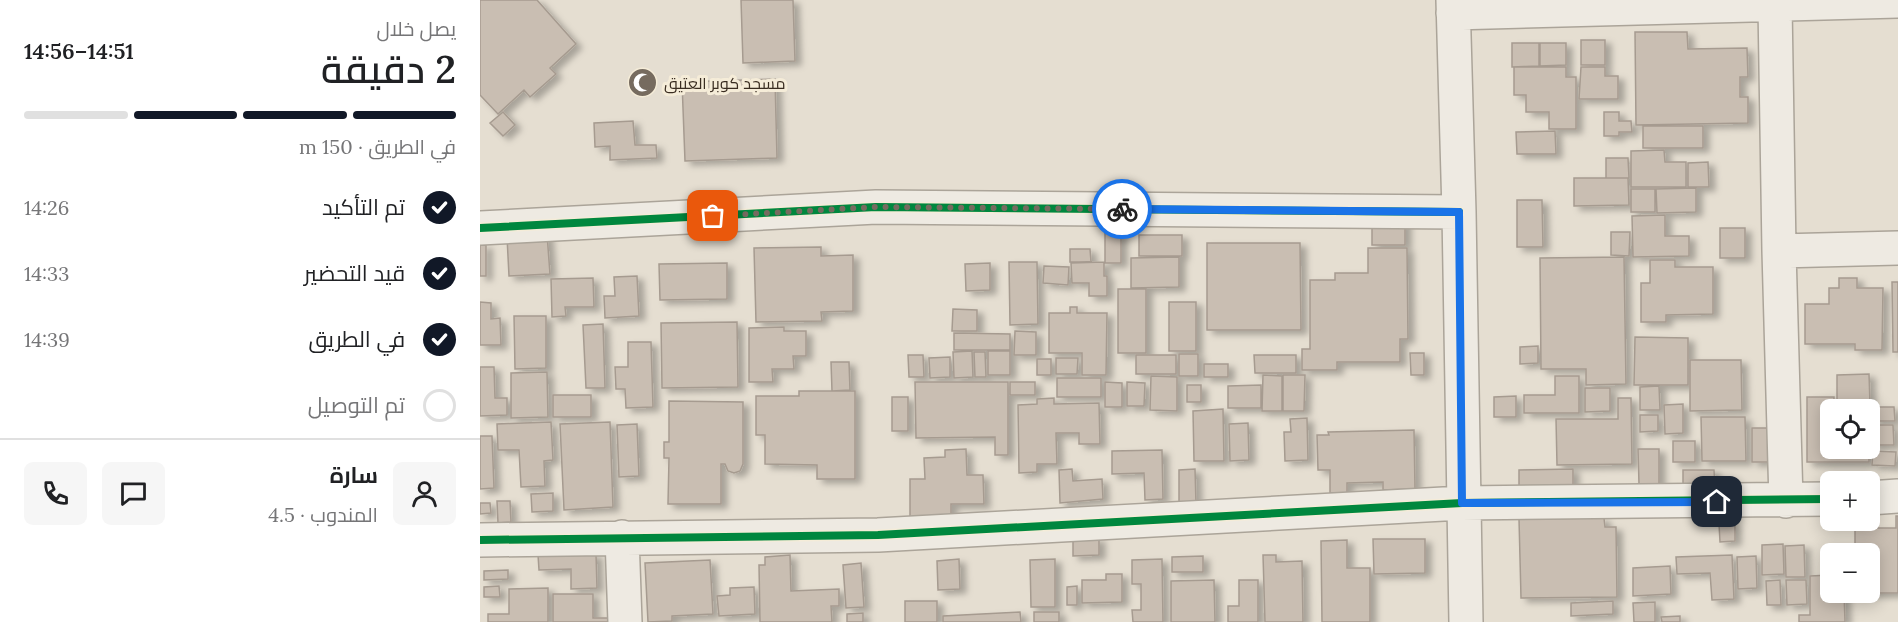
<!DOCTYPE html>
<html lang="ar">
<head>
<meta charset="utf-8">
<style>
	:root { --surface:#fff; --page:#f6f6f6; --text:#202124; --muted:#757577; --line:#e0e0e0; --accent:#111827 }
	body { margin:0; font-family:Lora,Cairo,serif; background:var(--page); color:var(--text); direction:rtl; height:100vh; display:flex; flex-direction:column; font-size:22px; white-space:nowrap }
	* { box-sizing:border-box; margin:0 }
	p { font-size:20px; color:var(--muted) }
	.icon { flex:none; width:33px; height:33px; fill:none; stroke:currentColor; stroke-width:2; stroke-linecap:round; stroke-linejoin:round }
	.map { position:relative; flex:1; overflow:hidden; direction:ltr }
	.side { display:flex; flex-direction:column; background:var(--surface); width:480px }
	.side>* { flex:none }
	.buttons { position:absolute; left:1340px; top:399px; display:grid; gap:12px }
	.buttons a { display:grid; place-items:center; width:60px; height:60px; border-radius:9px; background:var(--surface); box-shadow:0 3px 15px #0003; font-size:30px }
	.pin { position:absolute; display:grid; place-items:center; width:51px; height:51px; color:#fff; margin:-26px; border-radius:12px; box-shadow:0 3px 9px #0006 }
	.courier { position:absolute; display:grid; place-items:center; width:60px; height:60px; margin:-30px; border:4px solid #1a73e8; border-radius:50%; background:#fff; color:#222; box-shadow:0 2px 8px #0007 }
	.summary em { font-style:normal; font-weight:600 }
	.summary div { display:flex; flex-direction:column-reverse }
	.summary { display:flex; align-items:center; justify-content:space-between; height:102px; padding:0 24px }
	h1 { font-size:39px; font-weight:600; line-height:45px }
	.bar { display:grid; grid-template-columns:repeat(4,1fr); gap:9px 6px; align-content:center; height:72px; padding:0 24px }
	.bar i { height:8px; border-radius:4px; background:var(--line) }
	.bar .current { background:var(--accent) }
	.bar p { grid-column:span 4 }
	.line { display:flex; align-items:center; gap:15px; padding:0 24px; border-top:2px solid var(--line) }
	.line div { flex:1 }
	.round { display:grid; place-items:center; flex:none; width:63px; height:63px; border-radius:9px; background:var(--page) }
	ol { padding:0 24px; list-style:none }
	li { display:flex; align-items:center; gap:18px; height:66px }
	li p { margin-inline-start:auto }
	li .icon { padding:6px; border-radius:50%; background:var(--accent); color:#fff; stroke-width:4 }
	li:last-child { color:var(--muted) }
	li i { width:33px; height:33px; border:3px solid var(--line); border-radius:50% }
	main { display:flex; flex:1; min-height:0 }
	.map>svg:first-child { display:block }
</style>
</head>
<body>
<main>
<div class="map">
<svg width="1418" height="622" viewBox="0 0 1418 622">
	<defs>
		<filter id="shadow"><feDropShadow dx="6" dy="4" stdDeviation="3" flood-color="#0004"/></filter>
	</defs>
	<rect width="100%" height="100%" fill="#e5ded1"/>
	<path fill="#c9beb2" stroke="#a69b90" stroke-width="1.5" filter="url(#shadow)" d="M0 0H57L96 44 70 68 76 74 50 97 44 90 18 114 0 95Z
		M261 0H313L315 61 263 63Z
		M1155 32H1207L1208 49 1267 48 1268 77H1260V97H1268V123L1156 125Z
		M1101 40H1125V65H1101Z
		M1032 43H1059V66L1032 67Z
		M1060 43H1086V65L1060 66Z
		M1034 67H1086V77H1096V129H1069V112H1046V95H1034Z
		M1101 67H1125V76H1138V99H1099Z
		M295 79 297 158 205 161 202 82Z
		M23 112 35 125 23 136 10 123Z
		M1124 112H1139V121H1151L1152 132H1139V136H1124Z
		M153 121 155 145H176L177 158 130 160V146L115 147 114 123Z
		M1163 126H1223V148H1163Z
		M1075 131 1076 154H1037L1036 132Z
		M1184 150 1185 162H1206V187H1151V151Z
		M1126 158H1148L1149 178H1126Z
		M1228 162 1229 187H1208V163Z
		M1094 178H1148L1149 205 1094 206Z
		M1216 188V212L1177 213 1176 189Z
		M1151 189H1175V212H1151Z
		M1037 200H1062L1063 247H1037Z
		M1185 215V236H1209V256L1153 257 1152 216Z
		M892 220H925V245H892Z
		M1240 228H1265V258H1240Z
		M1131 232H1150L1149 256 1131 255Z
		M625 233H641V263H625Z
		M67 234 70 274 29 276 27 237Z
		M659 235H702V256H659Z
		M727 243H820L821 330H727Z
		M0 245H6V276H0Z
		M341 247V256L373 255V311L341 312 342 321 276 322 274 248Z
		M888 248H927L928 339H920V362H857V370H822V349H830V280H855V273H888Z
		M590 249H610L611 262H590Z
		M699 257V287L651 288V258Z
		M1144 257 1146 384 1106 385V369H1061L1060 258Z
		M1170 260H1195V267H1233V314L1186 315V322H1161V283H1170Z
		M529 262H557L558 324 530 325Z
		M624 262V276H627V296H609V283H592L591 263Z
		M247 263V299L180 300 179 264Z
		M510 263V290L486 291 485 264Z
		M564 266 589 267 588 285 563 283Z
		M157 276 159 316 125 318 124 296H135L134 277Z
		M113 278 114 307H85L86 316 72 317 71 279Z
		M1359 278H1377V288H1403L1402 350H1375V344H1325V304H1349V288H1359Z
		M1412 282H1418V352H1413Z
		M638 289H666V353H638Z
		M0 302 11 303V319L20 318 21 345H0Z
		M689 302H716V351H689Z
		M590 307H597V313H627L626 375H602V353H569V313H590Z
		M473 309 497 310V331H472Z
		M34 316H66V368L35 369Z
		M257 322 258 387 182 388 181 323Z
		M123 324 125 388H106L103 325Z
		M304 327V331H326V356H313L314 369H292L293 382H269V328Z
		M535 331 556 332V355H534Z
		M474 333 530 334V350H474Z
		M1155 337 1208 338V385H1154Z
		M148 342H171L173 407 146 408 145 389H136L135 367H148Z
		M1058 346V363L1040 364V347Z
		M492 351 493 377 474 378 473 352Z
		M508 351H530V375H508Z
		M494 352H505L506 377H495Z
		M930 353H944V375H931Z
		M699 354H718V376H699Z
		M428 355H443L444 377H429Z
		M656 355H696V374H656Z
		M774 355H816V373H775Z
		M470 357V377L450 378 449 358Z
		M576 358H598L597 374H576Z
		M557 359H571V375H557Z
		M1210 360H1261L1262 410 1210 411Z
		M351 362H369L370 390 352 391Z
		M724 364H748V377H724Z
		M0 367H14L15 398H27V415L0 416Z
		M67 372 68 417 31 418V373Z
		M1389 374 1390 404H1357V375Z
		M783 375 802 376V411H782Z
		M803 375H825L824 411H803Z
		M671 376 697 377V411L670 410Z
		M1075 376H1099V413H1044V395H1075Z
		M577 378H621V397H577Z
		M435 382H528V455H515V437L436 438Z
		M530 382H555V395H530Z
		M625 382 642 383V407H625Z
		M647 382 665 383 664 406H647Z
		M707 385H721V402H707Z
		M781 385V408H748V386Z
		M1179 386 1180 410H1160V387Z
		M1105 388H1130V411L1105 412Z
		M319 391H375V479H337V465L285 464V435H276V396H319Z
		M73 395H111V417H73Z
		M1036 396V417H1014V397Z
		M412 397H428V431H412Z
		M1327 397H1354V408H1389V433V410H1350V448H1389V462H1327Z
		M574 398V404L619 403 620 444H599V433H576L577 464H557V472L539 473 538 405 557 404V399Z
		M1138 398H1151L1152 464 1077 465 1076 419H1138Z
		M189 401 263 402V464L260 471 254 473 248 471 245 464H241V504H188L189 458H184V442H189Z
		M1203 404V433L1185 434 1184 405Z
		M1394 407H1414L1415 421H1394Z
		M743 409 744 461H714L713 411Z
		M1160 415H1178V431L1160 432Z
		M1221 417H1265L1266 461H1222Z
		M827 418 828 460 805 461 804 432H811L810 419Z
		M71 422 73 460 64 461 65 486 41 487 39 450H18L17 424Z
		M130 422 133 507 84 510 80 424Z
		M768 423 769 460 750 461 749 424Z
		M157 424 159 476 139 477 137 425Z
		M1392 425H1413L1414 445H1392Z
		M1272 428H1289V462H1272Z
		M934 430 935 489 903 490V482L867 483V493H850V470H838L837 435H849L848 432Z
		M0 436H12L14 488 0 489Z
		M1193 441H1215V462H1193Z
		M486 449 487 475H503L504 504H471V519L430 521V479H445L444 458 465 457V450Z
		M1158 449H1179V484H1159Z
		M682 450 683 499 665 500 664 473 632 474V451Z
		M1393 451 1416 452 1415 466 1392 465Z
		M592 469 593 481 622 479 623 499 580 503 579 470Z
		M715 469 716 504 699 505V470Z
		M1093 469V487L1039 488V470Z
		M1203 470H1234L1235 487 1203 488Z
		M73 493V511L52 512 51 494Z
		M17 501H30L31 522 18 523Z
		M0 503H10L11 513 0 514Z
		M1416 516H1418V593H1375L1389 592V554H1375V528H1416Z
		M1124 518 1125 527H1136L1137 597 1041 598 1039 519Z
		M1255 523V541L1240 542 1239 524Z
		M619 538V555L593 556V539Z
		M893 539H945V573L894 574Z
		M867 540V568H890V622H842L841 541Z
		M1303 544 1304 574 1282 575V545Z
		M1324 545 1325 577H1306L1305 546Z
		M116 554 117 588 91 589V569L59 570 58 555Z
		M310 555 311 591 359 589V606H351L352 622H280L279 565H285V557Z
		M783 555H796V562L822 561 823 622H785Z
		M1252 555 1254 599 1232 600 1230 573 1197 574 1196 557Z
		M723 556V572H692V557Z
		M1276 556 1277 588 1258 589 1257 557Z
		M479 559 480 589 458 590 457 561Z
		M575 559V607H551L550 560Z
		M682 559 683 622H653L652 610H661V584H652V560Z
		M230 560 233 614 192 616V621L168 622 165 563Z
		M381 563 384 607 366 608 363 565Z
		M1190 566 1191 594 1153 596V568Z
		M28 570V579L4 580V571Z
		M626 574H642V602L602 603V580H626Z
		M1350 575V592H1364L1365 622H1319V615H1330V576Z
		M734 580 735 622H691V581Z
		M759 580H778V622H748V606H759Z
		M1300 580 1301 605H1287L1286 581Z
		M1306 580H1326L1327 604 1307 605Z
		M19 586 20 597H4V587Z
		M597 586V605H587V587Z
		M274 587 275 614 239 616 237 596 250 595V588Z
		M68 588V622H8V614H29V589Z
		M73 594H113V618H130V622H73Z
		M425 601H457V622H425Z
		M1133 601V614L1091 616V603Z
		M1175 602V622H1154L1153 603Z
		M540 612 541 622H463V616Z
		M554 612H579V622H554Z
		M383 613V622H367V614Z
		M1200 616V622H1182L1181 617Z"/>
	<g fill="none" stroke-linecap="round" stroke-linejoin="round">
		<defs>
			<path id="minor" d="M973 0 979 212 986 622
				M1295 5 1299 251 1306 501
				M973 13 1418 1
				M0 228 396 207 979 212
				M1299 251 1418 248
				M1389 498 1418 496
				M142 537 145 622
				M0 540 398 535 982 503 1350 499"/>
		</defs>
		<use href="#minor" stroke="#aba499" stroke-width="36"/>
		<use href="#minor" stroke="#eeeae2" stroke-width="33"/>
		<defs>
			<path id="cycleway" d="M0 228 396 207 979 212
				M0 540 398 535 982 503 1350 499"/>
		</defs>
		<use href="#cycleway" stroke="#f5ecd8" stroke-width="11"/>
		<use href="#cycleway" stroke="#00873e" stroke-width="8"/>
	</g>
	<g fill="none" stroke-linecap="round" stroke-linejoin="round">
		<path stroke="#766b5f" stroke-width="6" stroke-dasharray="0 10.8" d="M233 216 396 207 642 209"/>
		<path stroke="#1a73e8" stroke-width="8" d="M642 209 979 212 982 503 1237 502"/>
	</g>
	<defs>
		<symbol id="mosque-disc" viewBox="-11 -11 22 22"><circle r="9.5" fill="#766b5f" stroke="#f5ecd8"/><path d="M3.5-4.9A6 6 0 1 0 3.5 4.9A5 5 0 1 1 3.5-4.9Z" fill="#fff"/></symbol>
	</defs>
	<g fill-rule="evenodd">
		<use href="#mosque-disc" x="146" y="66" width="33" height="33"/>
	</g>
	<g text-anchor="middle" stroke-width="6" stroke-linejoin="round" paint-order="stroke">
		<g font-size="16" fill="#3a2d21" stroke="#f5ecd8" text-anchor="start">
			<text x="184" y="89">مسجد كوبر العتيق</text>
		</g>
	</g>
</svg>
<div class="buttons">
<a><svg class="icon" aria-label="locate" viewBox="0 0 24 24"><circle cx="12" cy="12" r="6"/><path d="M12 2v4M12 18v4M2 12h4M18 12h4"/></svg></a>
<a>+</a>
<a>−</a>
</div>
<div class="pin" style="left:233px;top:216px;background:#ea580c"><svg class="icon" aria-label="bag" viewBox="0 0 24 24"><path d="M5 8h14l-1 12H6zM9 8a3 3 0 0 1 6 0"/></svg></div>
<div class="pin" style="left:1237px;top:502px;background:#1f2937"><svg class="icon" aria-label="home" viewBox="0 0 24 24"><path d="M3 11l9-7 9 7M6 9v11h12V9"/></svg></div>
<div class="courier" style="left:642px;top:209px"><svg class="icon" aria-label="bike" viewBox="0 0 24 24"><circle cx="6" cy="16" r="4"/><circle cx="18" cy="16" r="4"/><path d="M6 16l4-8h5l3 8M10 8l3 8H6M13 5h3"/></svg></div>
</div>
<section class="side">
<div class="summary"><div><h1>2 دقيقة</h1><p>يصل خلال</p></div><em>14:51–14:56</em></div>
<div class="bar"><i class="current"></i><i class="current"></i><i class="current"></i><i></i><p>في الطريق · 150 m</p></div>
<ol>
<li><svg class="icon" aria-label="check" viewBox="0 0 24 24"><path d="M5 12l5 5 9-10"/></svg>تم التأكيد<p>14:26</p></li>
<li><svg class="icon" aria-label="check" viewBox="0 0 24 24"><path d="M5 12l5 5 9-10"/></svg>قيد التحضير<p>14:33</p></li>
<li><svg class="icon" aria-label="check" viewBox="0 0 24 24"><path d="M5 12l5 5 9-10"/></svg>في الطريق<p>14:39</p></li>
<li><i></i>تم التوصيل</li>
</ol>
<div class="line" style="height:108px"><a class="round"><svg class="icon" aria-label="person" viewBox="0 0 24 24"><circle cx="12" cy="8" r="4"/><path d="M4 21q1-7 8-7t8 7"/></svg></a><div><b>سارة</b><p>المندوب · 4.5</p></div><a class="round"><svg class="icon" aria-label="chat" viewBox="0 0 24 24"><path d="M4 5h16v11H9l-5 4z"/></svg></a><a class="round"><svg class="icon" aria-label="phone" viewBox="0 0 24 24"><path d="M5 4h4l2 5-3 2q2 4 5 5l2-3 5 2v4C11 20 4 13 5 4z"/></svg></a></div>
</section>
</main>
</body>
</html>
